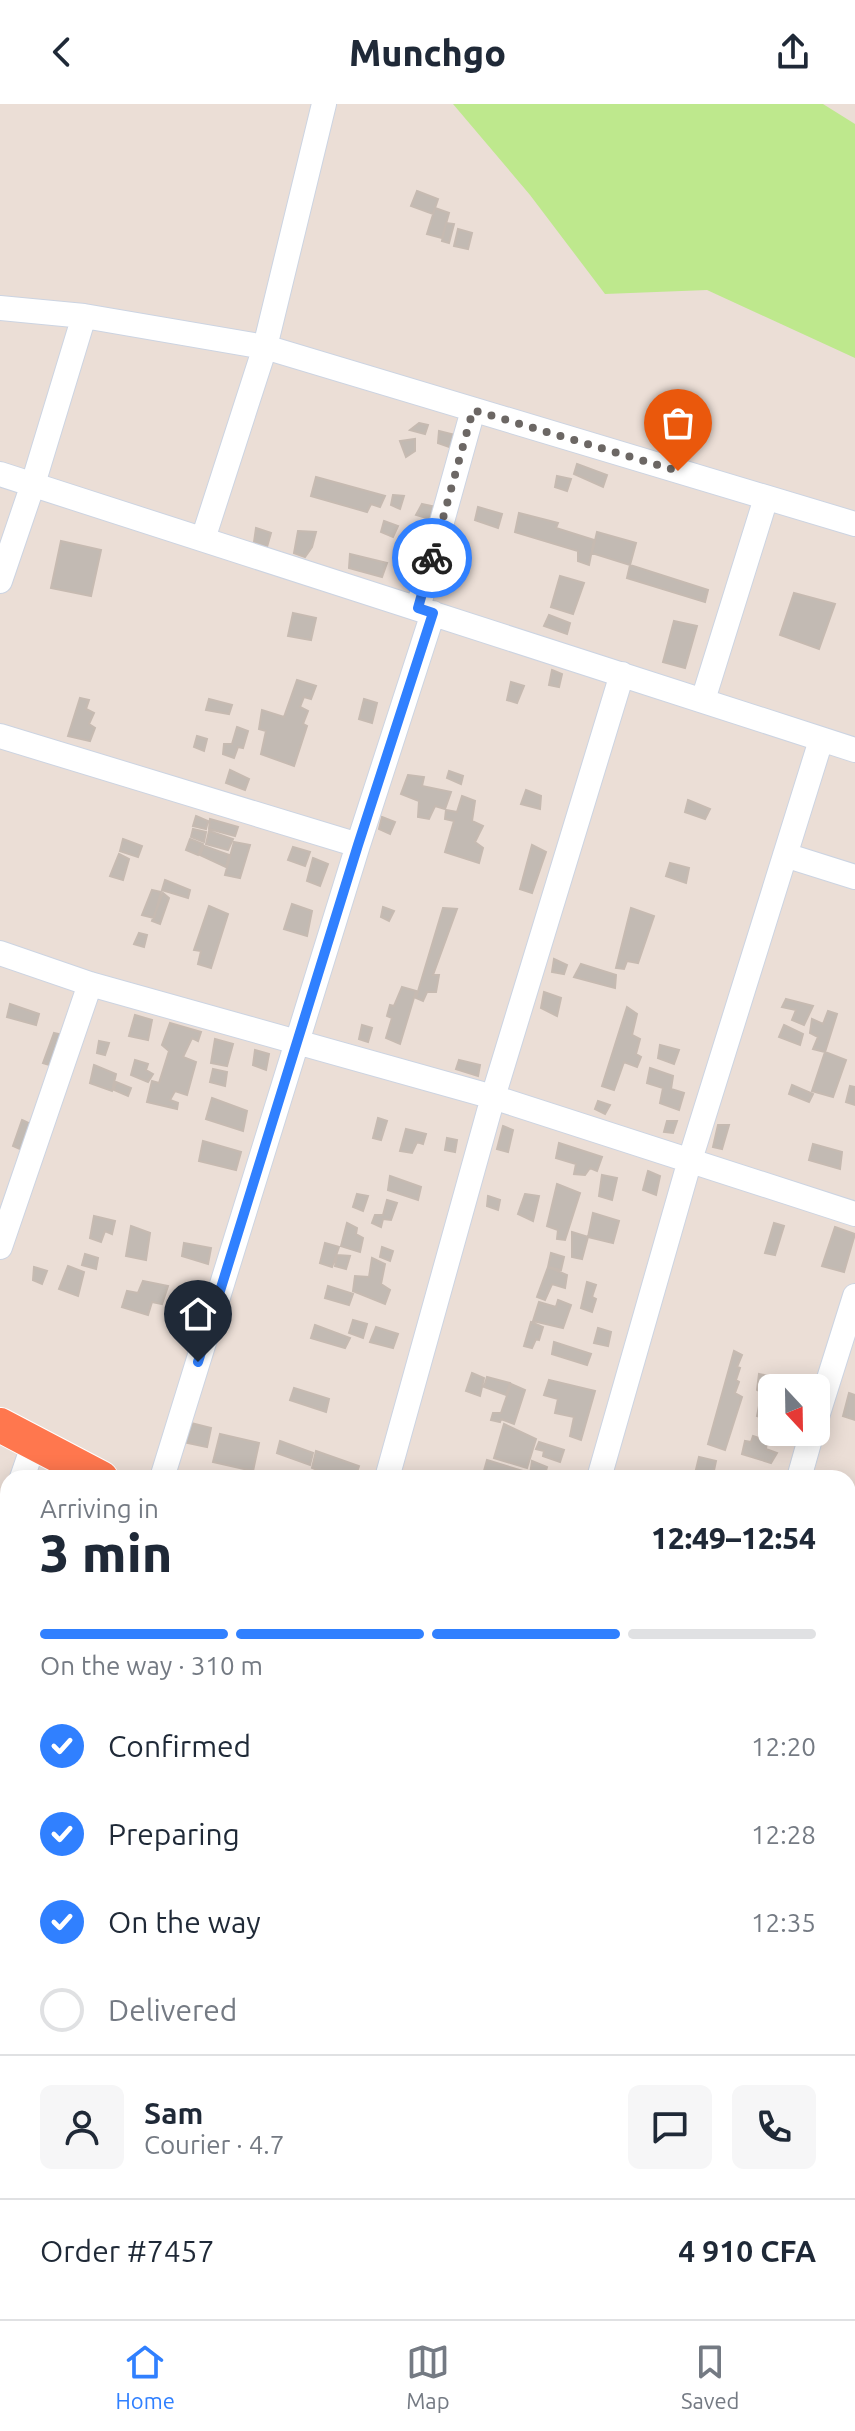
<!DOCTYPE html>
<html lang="en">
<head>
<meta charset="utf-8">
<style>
	:root { --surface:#fff; --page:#f6f6f7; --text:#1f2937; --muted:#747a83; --line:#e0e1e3; --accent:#3080ff }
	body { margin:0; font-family:Ubuntu,sans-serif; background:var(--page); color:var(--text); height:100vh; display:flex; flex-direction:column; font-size:30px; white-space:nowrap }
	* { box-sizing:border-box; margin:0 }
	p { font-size:26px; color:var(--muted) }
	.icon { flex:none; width:44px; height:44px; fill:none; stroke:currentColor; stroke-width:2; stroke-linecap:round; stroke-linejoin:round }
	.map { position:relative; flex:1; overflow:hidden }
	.details { position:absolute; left:0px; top:1366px; width:856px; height:850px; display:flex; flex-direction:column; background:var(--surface); border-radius:24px 24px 0 0; box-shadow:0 4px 20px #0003 }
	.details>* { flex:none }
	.needle { width:52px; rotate:158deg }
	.controls { position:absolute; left:758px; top:1270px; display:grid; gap:16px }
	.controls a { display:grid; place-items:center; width:72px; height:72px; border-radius:12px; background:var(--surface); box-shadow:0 4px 20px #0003; font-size:40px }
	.pin { position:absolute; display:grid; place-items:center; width:68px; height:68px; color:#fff; margin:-82px -34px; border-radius:50% 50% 50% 0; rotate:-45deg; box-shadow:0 0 8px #0007 }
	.pin .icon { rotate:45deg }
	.courier { position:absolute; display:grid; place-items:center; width:80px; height:80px; margin:-40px; border:6px solid #3080ff; border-radius:50%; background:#fff; color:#222; box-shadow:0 2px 10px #0007 }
	.summary em { font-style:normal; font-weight:800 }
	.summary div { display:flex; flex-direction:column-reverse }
	.summary { display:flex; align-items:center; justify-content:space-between; height:136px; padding:0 40px }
	h1 { font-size:52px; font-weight:800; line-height:60px }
	.bar { display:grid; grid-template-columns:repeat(4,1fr); gap:12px 8px; align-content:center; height:96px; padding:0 40px }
	.bar i { height:10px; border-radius:6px; background:var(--line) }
	.bar .current { background:var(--accent) }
	.bar p { grid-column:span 4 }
	.line { display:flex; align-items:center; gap:20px; padding:0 40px; border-top:2px solid var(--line) }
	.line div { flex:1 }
	.round { display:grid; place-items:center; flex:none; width:84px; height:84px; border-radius:12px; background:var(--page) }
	ol { padding:0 40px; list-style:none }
	li { display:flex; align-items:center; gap:24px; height:88px }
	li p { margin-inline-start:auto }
	li .icon { padding:8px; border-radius:50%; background:var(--accent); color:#fff; stroke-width:4 }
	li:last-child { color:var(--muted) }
	li i { width:44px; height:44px; border:4px solid var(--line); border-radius:50% }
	header { display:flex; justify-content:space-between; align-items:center; height:104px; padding:0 40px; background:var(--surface); font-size:36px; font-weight:800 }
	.tab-bar { display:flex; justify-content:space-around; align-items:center; height:112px; border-top:2px solid var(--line); background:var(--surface); font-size:22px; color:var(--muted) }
	.tab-bar a { display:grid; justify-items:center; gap:4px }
	.tab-bar .current { color:var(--accent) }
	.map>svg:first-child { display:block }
</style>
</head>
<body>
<header><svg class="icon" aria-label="back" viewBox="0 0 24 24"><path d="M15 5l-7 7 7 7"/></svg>Munchgo<svg class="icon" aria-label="share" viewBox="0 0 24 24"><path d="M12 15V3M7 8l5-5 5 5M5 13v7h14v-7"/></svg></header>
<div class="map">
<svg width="855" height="2215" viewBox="0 0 855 2215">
	<rect width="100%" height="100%" fill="#ebded6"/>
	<path fill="#bee88d" d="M453 0H823L855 20V254L707 186 605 190 530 91Z"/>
	<path fill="#c2bab3" stroke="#c6bab1" stroke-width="2" d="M417 87 438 95 433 110 411 102Z
		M435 104 449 109 442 134 427 130Z
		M446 119 454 120 449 139 442 137Z
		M458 125 472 129 468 145 454 142Z
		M419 319 428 321 425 330 410 326Z
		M439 327 455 331 452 344 438 339Z
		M415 335V347L406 353 400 337Z
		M577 360 607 371 603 383 574 370Z
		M557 372 571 375 567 387 555 383Z
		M316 373 385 392 380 403 371 400 367 408 311 392Z
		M393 391 404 392 400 405 391 401Z
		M422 400 436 403 430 415 416 411Z
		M478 403 502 410 498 424 475 416Z
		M519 409 558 419 556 424 594 436 589 461 578 457V447L515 428Z
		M384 417 398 422 393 433 381 428Z
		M256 424 271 429 267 443 254 438Z
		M298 427 316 428 312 443 305 453 294 449Z
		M597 428 636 439 630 461 592 449Z
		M61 437 101 446 91 492 51 484Z
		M409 447 420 449 418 462 407 458Z
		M350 450 387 459 382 473 349 464Z
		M630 461 708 486 705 498 627 474Z
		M560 472 584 479 573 510 551 503Z
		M794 489 835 500 819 545 780 531Z
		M293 509 316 514 311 536 288 532Z
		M549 511 570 519 567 530 544 522Z
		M674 517 697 522 685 564 663 558Z
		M552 566 562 570 559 583 549 581Z
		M297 576 316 582 311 595 304 593 300 603 308 607 303 620 307 622 294 662 261 650 266 627 259 625 262 606 284 613Z
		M511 578 524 582 517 599 507 596Z
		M80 594 89 596 86 605 94 609 89 620 95 624 90 637 68 632Z
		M209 595 232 601 229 610 206 606Z
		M364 595 377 599 372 619 359 615Z
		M237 623 248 627 243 644 238 643 234 654 223 650 224 640H232Z
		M197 632 207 635 204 647 194 643Z
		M230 666 249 675 245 686 226 679Z
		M449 667 463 672 461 680 447 674Z
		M408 671 424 673 422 682 451 688 445 705 435 702 429 715 418 713 419 697 401 690Z
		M526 686 541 692 540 705 521 700Z
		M462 692 475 697 472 717 483 722 475 738 483 744 479 759 445 748 454 717 445 715 446 706 457 708Z
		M688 696 710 705 705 715 685 708Z
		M196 712 208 717 206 725 193 722Z
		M382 713 395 718 390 730 379 725Z
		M210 715 238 723 235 732 209 725Z
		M193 725 206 728 204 738 191 733Z
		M209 727 233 735 228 746 206 740Z
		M123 735 142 742 138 753 120 747Z
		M190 735 203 740 198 751 186 746Z
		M234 738 250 741 240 774 225 771Z
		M532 741 546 748 532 789 520 785Z
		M204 742 229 751 226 763 200 751Z
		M293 743 310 748 305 762 288 756Z
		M119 750 129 755 123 776 110 772Z
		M313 754 328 760 320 782 307 777Z
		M670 759 689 764 686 779 666 772Z
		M165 776 190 786 188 794 162 786Z
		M152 786 161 788 154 814 142 811Z
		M163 789 169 794 160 820 152 817Z
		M292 800 312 807 307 832 284 825Z
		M209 802 228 810 211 864 198 860 201 847 194 846Z
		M383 803 394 807 389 817 381 813Z
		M443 804 457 805 433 871H439L436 888H427L423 897 416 894Z
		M631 804 654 812 638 859 627 857 624 865 616 864Z
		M139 829 147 831 144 843 134 840Z
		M554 855 567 861 564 870 552 868Z
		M581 860 616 871 615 884 574 873Z
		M402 883 416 887 400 940 386 934 392 914 387 912 390 901 394 902Z
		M544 888 561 894 557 912 541 904Z
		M786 895 813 902 804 921 792 916 796 906 782 903Z
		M10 900 39 910 36 921 7 913Z
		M627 903 637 910 632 931 640 935 636 950 641 953 637 963 624 958 614 986 602 982Z
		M828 907 837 910 825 948 813 945 818 933 810 929 812 915 823 920Z
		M135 911 152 916 148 936 129 932Z
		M170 919 201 928 198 937 192 934 183 953 196 958 187 991 175 987 170 996 178 999 177 1005 147 998 152 977 159 979 169 947 162 941Z
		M362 921 372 924 368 938 359 935Z
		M784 921 803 930 800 941 779 933Z
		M54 929 63 931 53 962 43 959Z
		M215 935 233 940 227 962 211 959Z
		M99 937 109 939 105 951 97 949Z
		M660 941 679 946 674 960 658 954Z
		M255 946 269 950 266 966 253 961Z
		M825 948 846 956 833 993 812 987Z
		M135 956 148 960 146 966 153 970 148 978 131 971Z
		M459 956 480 961 478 972 456 965Z
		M94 961 116 970 112 987 90 979Z
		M650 964 673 972 671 985 684 989 679 1006 660 999 663 984 647 979Z
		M213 965 227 968 225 982 210 978Z
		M116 978 131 984 128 992 114 986Z
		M792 981 813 990 809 998 789 990Z
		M850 982 855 983V1001L846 998Z
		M212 994 247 1007 243 1027 206 1015Z
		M598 997 610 1001 605 1010 595 1005Z
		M378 1014 387 1017 381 1036 373 1034Z
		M22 1016 33 1021 27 1048 13 1042Z
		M667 1017H677L673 1029 664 1028Z
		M718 1021H729L722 1045 713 1043Z
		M503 1022 513 1026 508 1048 497 1045Z
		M406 1025 426 1030 423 1040 417 1038 412 1049 400 1047Z
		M447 1034 457 1036 455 1048 445 1046Z
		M203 1037 241 1048 236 1066 199 1057Z
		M559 1039 602 1053 597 1067 590 1064 585 1071 574 1070 576 1060 556 1054Z
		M813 1040 842 1048 840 1065 809 1056Z
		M648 1067 660 1072 656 1091 643 1086Z
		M602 1071 617 1074 612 1096 599 1092Z
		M390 1072 421 1083 418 1096 388 1086Z
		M557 1080 580 1089 565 1136 557 1135 558 1126 547 1122Z
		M357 1090 368 1092 363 1107 353 1103Z
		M525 1090 539 1092 533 1117 518 1110Z
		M488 1092 500 1096 498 1106 487 1102Z
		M387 1096 397 1099 391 1116 383 1115 381 1123 372 1119 375 1111H383Z
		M593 1109 619 1117 613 1139 588 1133Z
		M94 1112 115 1117 112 1130 105 1127 101 1138 90 1134Z
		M347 1119 357 1124 356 1130 363 1134 360 1148 341 1142Z
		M774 1119 784 1122 775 1151 765 1149Z
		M131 1122 150 1129 146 1156 126 1152Z
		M835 1123 855 1130 844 1168 822 1162Z
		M572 1128 588 1133 582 1155 572 1153Z
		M184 1139 211 1144 208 1160 182 1152Z
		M325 1139 339 1143 332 1163 320 1159Z
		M382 1143 393 1147 390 1157 380 1153Z
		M551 1149 564 1153 561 1166 548 1163Z
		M85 1150 98 1154 96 1165 82 1161Z
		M337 1151 350 1152 346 1165 335 1162Z
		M372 1154 385 1160 381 1180 390 1186 385 1200 353 1187 355 1172 369 1173Z
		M68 1162 84 1168 78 1192 59 1185Z
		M34 1163 47 1167 42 1180 33 1176Z
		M548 1163 567 1171 565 1184 552 1180 545 1196 537 1193Z
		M143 1177 168 1182 162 1200 152 1198 148 1211 122 1203 127 1187 138 1189Z
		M587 1178 596 1181 592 1193 596 1195 592 1208 581 1204Z
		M328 1182 353 1190 349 1201 325 1194Z
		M558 1196 571 1201 563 1224 533 1217 539 1198 556 1203Z
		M353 1216 367 1220 363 1234 349 1229Z
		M531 1218 543 1223 539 1236 536 1235 532 1244 524 1242Z
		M315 1221 350 1234 345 1244 311 1234Z
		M376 1223 398 1230 393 1244 370 1238Z
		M598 1224 611 1228 608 1242 594 1239Z
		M554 1238 591 1250 587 1261 552 1250Z
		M734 1247 742 1251 737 1263 740 1264 736 1276 739 1278 735 1289 742 1293 725 1346 708 1340Z
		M472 1269 484 1274 480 1292 466 1287Z
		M759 1270 773 1273V1277L803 1284H772V1296L766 1294V1290L757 1286Z
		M487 1273 510 1279 506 1291 484 1283Z
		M549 1276 595 1287 581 1336 570 1332 574 1313 555 1309 558 1295 544 1291Z
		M511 1280 525 1286 514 1320 501 1315 500 1318 491 1316 493 1309H501Z
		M294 1284 329 1295 326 1308 290 1296Z
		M849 1289 855 1291V1316L843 1312Z
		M759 1302 772 1304V1317L757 1312Z
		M187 1318 211 1324 207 1343 183 1338Z
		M504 1320 536 1335 527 1364 494 1354Z
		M772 1325V1328H795L793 1337 771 1330Z
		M220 1330 259 1339 253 1367 213 1358Z
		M753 1332 767 1337 766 1345 777 1349 771 1359 742 1350 745 1337 751 1338Z
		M280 1337 313 1349 310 1361 277 1349Z
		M539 1338 564 1346 560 1358 543 1352 544 1347 536 1345Z
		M316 1347 359 1362 355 1374H338L312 1364Z
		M699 1353 716 1357 713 1371 720 1374H694Z
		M487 1356 526 1368 524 1374H482Z
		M532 1357 547 1363 544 1374 530 1371Z
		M854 1441 855 1442V1471L848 1469V1457Z
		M0 1511 8 1513 7 1528 0 1525Z
		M3 1661 8 1663V1678L0 1675Z
		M3 1714 8 1715V1747L0 1744V1719Z
		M855 1832V1900L848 1876V1834Z
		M0 1948 8 1951V1965L0 1962Z
		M848 1999 855 2008V2215H487L485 2208H848Z
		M855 2198V2215H848L846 2208H848V2200Z
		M0 2199 8 2201V2208H30L39 2211 37 2215H0Z
		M40 2208H58L56 2215H37Z
		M262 2208H291L288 2215H260Z"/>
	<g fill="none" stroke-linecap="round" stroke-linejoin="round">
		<defs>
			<path id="minor" d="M0 204 84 212 265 243 855 420
				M0 370 855 646
				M203 435 265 243 324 0
				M0 477 33 380 84 212
				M418 504 473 306
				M703 596 766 394
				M0 632 358 741
				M785 751 855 773
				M0 849 90 880 493 993 855 1110
				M0 1143 90 880
				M816 1316 855 1192
				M22 1374 34 1339
				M162 1374 358 741 433 509
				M387 1374 493 993 622 570
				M599 1374 690 1056 821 636
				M799 1374 812 1328
				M0 1439 8 1415
				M848 1828 855 1824
				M0 1851 8 1854
				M848 1961 855 1964
				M0 2030 8 2006
				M467 2208 470 2215
				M170 2215 173 2208
				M352 2215 354 2208"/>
			<path id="highway" d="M0 1321 101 1374
				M848 1573H855"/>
		</defs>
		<use href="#minor" stroke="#ccd4e2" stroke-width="26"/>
		<use href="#highway" stroke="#fff" stroke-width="36"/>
		<use href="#minor" stroke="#fff" stroke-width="24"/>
		<use href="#highway" stroke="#ff774e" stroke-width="34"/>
	</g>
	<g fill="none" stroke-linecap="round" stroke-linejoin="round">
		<path stroke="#6c6764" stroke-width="8" stroke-dasharray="0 14.4" d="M432 454 473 306 678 367"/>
		<path stroke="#3080ff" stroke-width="10" d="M198 1258 358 741 433 509 418 504 432 454"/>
	</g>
</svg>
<div class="controls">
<a><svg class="needle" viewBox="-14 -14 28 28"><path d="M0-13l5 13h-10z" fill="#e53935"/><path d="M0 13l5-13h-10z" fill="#747a83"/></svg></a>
</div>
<div class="pin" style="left:678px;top:367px;background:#ea580c"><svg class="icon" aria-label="bag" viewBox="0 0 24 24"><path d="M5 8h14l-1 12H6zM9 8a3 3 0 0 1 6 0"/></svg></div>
<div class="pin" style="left:198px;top:1258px;background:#1f2937"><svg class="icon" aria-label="home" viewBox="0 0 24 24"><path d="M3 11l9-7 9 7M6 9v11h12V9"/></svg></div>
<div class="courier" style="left:432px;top:454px"><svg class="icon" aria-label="bike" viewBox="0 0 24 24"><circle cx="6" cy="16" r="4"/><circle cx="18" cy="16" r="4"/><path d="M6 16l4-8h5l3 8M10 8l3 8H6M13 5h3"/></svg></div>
<section class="details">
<div class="summary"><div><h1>3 min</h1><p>Arriving in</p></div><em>12:49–12:54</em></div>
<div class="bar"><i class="current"></i><i class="current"></i><i class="current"></i><i></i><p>On the way · 310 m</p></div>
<ol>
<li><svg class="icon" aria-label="check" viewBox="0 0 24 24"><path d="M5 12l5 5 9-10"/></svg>Confirmed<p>12:20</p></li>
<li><svg class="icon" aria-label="check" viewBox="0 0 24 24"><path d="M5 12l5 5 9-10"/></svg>Preparing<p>12:28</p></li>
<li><svg class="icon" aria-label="check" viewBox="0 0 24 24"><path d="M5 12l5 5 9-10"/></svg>On the way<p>12:35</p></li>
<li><i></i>Delivered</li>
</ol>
<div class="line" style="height:144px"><a class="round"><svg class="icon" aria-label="person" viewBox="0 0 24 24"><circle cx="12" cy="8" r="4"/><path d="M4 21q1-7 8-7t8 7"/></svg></a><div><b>Sam</b><p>Courier · 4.7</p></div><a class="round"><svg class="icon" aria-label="chat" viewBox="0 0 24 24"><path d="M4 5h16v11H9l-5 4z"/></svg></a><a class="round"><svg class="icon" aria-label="phone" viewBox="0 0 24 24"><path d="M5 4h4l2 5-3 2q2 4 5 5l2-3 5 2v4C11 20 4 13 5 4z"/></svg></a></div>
<div class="line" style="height:104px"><div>Order #7457</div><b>4 910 CFA</b></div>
</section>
</div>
<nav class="tab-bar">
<a class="current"><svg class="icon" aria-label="home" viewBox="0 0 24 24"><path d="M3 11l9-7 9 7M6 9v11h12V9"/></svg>Home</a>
<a><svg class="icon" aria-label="map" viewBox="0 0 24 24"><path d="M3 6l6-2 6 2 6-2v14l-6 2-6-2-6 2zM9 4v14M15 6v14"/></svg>Map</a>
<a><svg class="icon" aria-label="saved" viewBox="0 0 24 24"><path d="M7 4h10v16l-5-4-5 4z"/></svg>Saved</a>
</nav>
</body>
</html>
